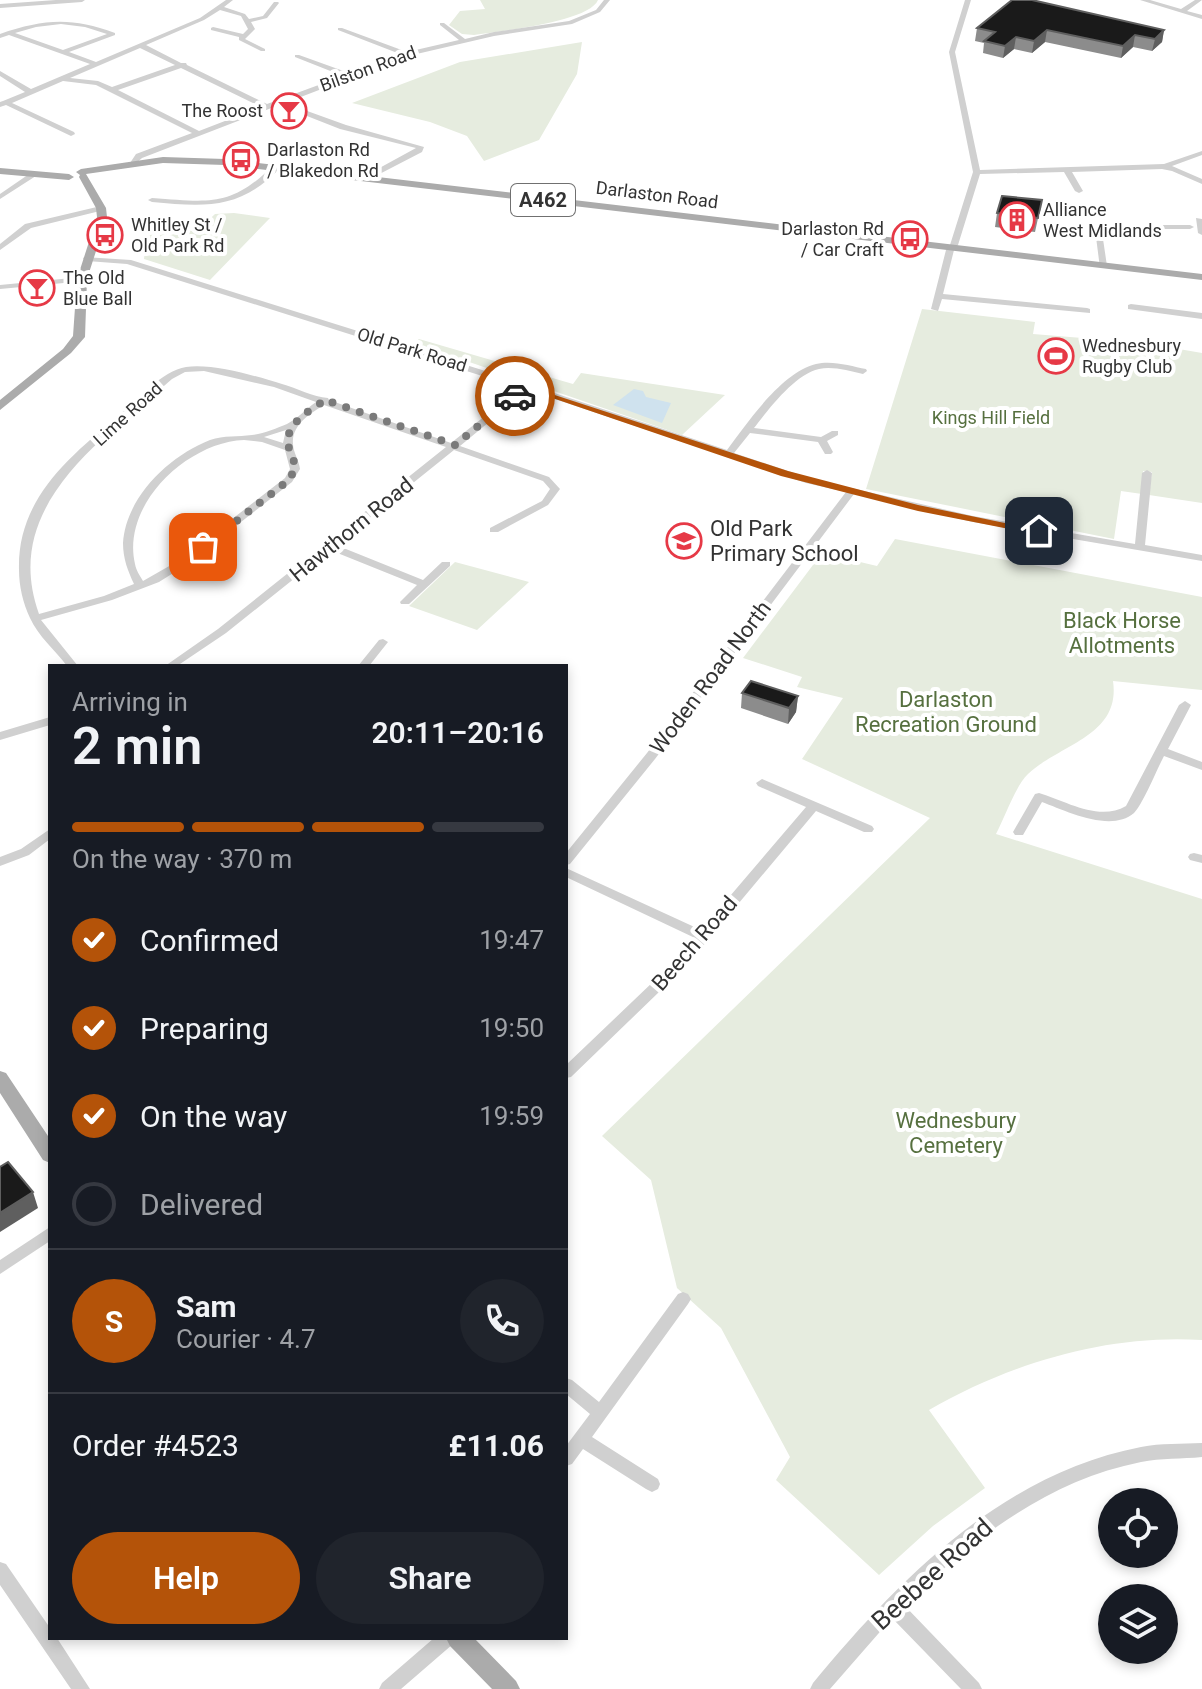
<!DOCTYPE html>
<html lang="en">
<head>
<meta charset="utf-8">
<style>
	:root { --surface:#171b24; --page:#20242c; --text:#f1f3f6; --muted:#9ea1a6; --line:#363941; --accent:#b45309 }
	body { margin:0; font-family:Roboto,sans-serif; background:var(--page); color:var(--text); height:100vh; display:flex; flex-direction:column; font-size:30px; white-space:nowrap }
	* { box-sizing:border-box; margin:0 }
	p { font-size:26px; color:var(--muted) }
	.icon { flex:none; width:44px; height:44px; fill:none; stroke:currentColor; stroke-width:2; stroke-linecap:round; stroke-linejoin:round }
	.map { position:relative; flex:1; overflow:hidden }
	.details { position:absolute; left:48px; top:664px; width:520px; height:976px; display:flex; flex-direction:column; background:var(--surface); border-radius:0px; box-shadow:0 4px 12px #0003 }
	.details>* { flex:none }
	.tools { position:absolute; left:1098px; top:1488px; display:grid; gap:16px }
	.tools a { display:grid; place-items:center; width:80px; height:80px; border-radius:50%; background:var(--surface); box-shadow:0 4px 12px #0003; font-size:40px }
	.pin { position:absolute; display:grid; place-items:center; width:68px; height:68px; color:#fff; margin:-34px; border-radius:16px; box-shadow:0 4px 12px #0006 }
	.courier { position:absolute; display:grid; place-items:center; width:80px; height:80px; margin:-40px; border:6px solid #b45309; border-radius:50%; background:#fff; color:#222; box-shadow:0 2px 10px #0007 }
	.summary em { font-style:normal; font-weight:600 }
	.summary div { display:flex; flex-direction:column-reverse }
	.summary { display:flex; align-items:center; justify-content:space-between; height:136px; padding:0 24px }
	h1 { font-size:52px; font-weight:600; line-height:60px }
	.bar { display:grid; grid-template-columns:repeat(4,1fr); gap:12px 8px; align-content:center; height:96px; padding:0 24px }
	.bar i { height:10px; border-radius:6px; background:var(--line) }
	.bar .current { background:var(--accent) }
	.bar p { grid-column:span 4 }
	.line { display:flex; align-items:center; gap:20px; padding:0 24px; border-top:2px solid var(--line) }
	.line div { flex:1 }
	.round { display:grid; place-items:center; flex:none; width:84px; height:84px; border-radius:42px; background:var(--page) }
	ol { padding:0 24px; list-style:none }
	li { display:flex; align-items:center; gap:24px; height:88px }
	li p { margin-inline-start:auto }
	li .icon { padding:8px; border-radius:50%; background:var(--accent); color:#fff; stroke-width:4 }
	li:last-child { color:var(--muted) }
	li i { width:44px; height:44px; border:4px solid var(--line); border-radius:50% }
	.button { display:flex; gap:16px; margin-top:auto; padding:16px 24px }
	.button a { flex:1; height:92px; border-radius:48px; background:var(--accent); color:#fff; font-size:32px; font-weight:600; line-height:92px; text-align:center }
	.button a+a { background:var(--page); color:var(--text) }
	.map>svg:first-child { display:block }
</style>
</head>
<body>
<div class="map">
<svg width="1202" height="1689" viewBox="0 0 1202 1689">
	<rect width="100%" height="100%" fill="#fff"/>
	<path fill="#e6ecdf" d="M480 0H598C589 22 500 31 474 35L462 34 449 25 460 11 485 9Z
		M582 42 577 74 539 140 484 161 467 136 430 122 352 103 460 62Z
		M234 213 270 218 210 280 144 259 148 221 196 232 215 214Z
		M922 309 1035 322 1033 334 1144 343 1202 353V503L1149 495 1152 472 1143 471 1142 494 1121 491 1114 539 866 489Z
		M419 339 573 384 581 373 725 395 682 435 414 343Z
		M895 539 1202 597V690L1113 681C1121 736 1060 744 1028 774 1016 785 1004 819 996 834L1202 899V1340C1107 1334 1011 1363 929 1410L985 1488 933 1526 879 1575 776 1480 790 1457 721 1328 677 1288 651 1180 602 1136 930 818 802 759 843 698 797 687 802 677 743 658 822 553 877 566Z
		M455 562 529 582 477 630 409 606Z"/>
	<path fill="#cfe2ee" d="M634 389 643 391 646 397 671 403 662 423 613 405Z"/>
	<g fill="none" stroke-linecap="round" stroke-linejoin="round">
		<path fill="#d0d0d0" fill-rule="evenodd" d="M56 0H85L82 2 0 8V4Z
			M226 0H233L224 7 245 14 249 19 263 16 274 2H278L279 3 267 18 251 22 255 29 245 39 265 49V51H261L239 40V37L211 30V28L213 27 243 34 248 29 241 16 220 10 204 20 146 45 181 63H186L187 65 267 104 343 76 295 57V55H299L349 73 400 54 338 30V28H342L407 52 459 40 440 25V23H444L465 39 494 32 569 21 596 10 604 0H610L600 12 572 24 494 36 408 56 285 103 346 125 424 147 422 152 366 181 362 179 363 177 416 148 340 129 279 105 142 158 134 165 130 163 136 154 192 133 96 85 63 81 12 103 74 132 75 134 71 136 6 105 0 107V102L3 101 25 92 0 76V71L31 89 90 64 9 35 0 38V34C44 19 71 17 115 33V35L69 52 96 62 200 18ZM61 24 85 27 107 34 63 50 15 33 36 27ZM140 48 175 65 112 87 98 81 70 78ZM181 68 261 107 199 131 118 90Z
			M965 0H971L955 52 980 170 1164 164 1202 151V155L1172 166 1202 179V184L1172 171 1162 169 1072 172 1083 191 1079 193 1075 191 1064 172 980 174 958 245 954 250 943 294 1087 308 1090 309V313L942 299 938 311 931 309 946 250 950 245 973 172 949 52Z
			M1140 0H1150L1181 9 1195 0H1202L1187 11 1202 15V19Z
			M274 165 281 167C241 210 206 207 152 202L148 200 152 198C209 202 230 208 274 165Z
			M32 172 39 174 0 199V194Z
			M101 206H104V210L31 228 0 250V244L25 224Z
			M1196 218 1202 219V235L1198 233Z
			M1140 225H1190L1194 227 1190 229H1140L1105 238 1103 239 1107 266 1100 268 1096 237 1099 234Z
			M84 257 131 260 530 385 727 450C747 423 782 372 816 364 832 360 851 366 866 369L867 371 863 374C849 371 833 366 819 369 795 374 768 410 754 428L821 437 832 431H838V435L827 441 833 452 831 454H825L818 442 750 433 734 453 812 479 973 516 1135 544 1142 473 1147 470 1152 473 1145 545 1202 555V561L973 522 854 494 655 759 570 864 566 865V853L647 753 846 492 806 483 528 390 460 446 549 477 560 489 548 505 498 532H490V528L542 501 550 489 543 481 454 450 336 545 423 580 442 562H450V566L409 604H401L400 602 417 585 330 550 226 633 177 666H165L218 629 446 447 324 405C311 413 291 425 293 444 293 452 299 460 300 469L292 482 186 565 159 582 112 600 41 620 78 666H67C55 650 38 636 30 618 23 603 19 586 19 570 17 500 68 458 117 417 134 402 163 370 186 367 212 363 256 376 282 384 297 388 313 397 328 398L329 400 451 443 520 388 127 264 87 261 83 259ZM204 371 274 387 316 402C307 408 297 419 287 424 277 428 263 434 252 435 238 437 224 435 210 440 169 456 126 497 123 543 123 559 128 571 134 584L104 596 39 614C0 506 103 439 172 379L185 372ZM286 430 283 443 264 437ZM244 440 262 442 285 450 290 469 285 478 178 561 143 581C140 576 136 570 135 564 121 504 188 442 244 440Z
			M82 277H85V281L0 289V285Z
			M1131 304 1202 313V319L1128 309V305Z
			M383 639 388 642 369 666H358L379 640Z
			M1185 701 1191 705 1168 749 1202 762V770L1164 756C1157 769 1143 804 1134 813 1111 833 1066 811 1042 802L1023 835H1015L1013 832 1035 794 1039 793C1066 801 1099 822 1126 806L1179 705Z
			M50 717V725L0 740V732Z
			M762 779 872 826 874 829 872 832H864L816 811 687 965 571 1077 566 1078V1065L677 959 695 938 566 877V868L701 930 806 807 758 786 756 783Z
			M50 829V839L29 855 0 866V857L21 849Z
			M1194 853 1202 855V863L1190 860 1188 857 1190 854Z
			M50 1227V1241L0 1274V1260Z
			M683 1292 688 1294 691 1299 688 1304 592 1437 658 1479 660 1484 658 1489 652 1492 646 1489 583 1449 572 1464 566 1466V1446L590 1414 566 1394V1378L572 1380 599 1402 678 1294Z
			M1202 1443V1457C1182 1459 1161 1458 1141 1462 1046 1481 972 1540 904 1605L979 1683 982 1689H961L892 1618 830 1689H810L813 1683C900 1578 1002 1474 1141 1447 1161 1443 1182 1444 1202 1443Z
			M0 1562 6 1564 50 1628V1638H57L90 1689H71L0 1585Z
			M434 1638H456L453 1644 401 1689H379L382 1683Z"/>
		<path fill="#ababab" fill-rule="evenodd" d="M163 157 225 159 1202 274V280L225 165 163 163 86 174 106 208 107 217 87 279 85 337 71 353 0 410V400L63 349 73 336 77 279 97 217 96 208 79 177 80 175 76 172 81 169Z
			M0 168 69 174 74 177 69 180 0 174Z
			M0 1071 6 1073 50 1139V1163L43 1160 0 1093Z
			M446 1638H474L516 1681 520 1689H492L450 1646Z"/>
	</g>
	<path fill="#8c8c8c" d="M977 28 1164 30 1162 42 1152 51 1133 47 1121 58 1045 42 1032 53 1014 49 1003 58 983 53 984 43 975 41Z
		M1042 200 1035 232 995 227 997 213Z
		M742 693 798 696 796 712 788 724 741 708Z"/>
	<path fill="#5f5f5f" d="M1047 30 1045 42 1032 53 1034 41Z
		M1164 30 1162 42 1152 51 1155 39Z
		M1135 35 1133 47 1121 58 1123 46Z
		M1016 37 1014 49 1003 58 1005 46Z
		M798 696 796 712 788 724 789 708Z
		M33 1192 38 1208 0 1232V1213Z"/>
	<path fill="#1a1a1a" stroke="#5f5f5f" stroke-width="2" d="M1012 0H1032L1164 30 1155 39 1135 35 1123 46 1047 30 1034 41 1016 37 1005 46 984 41 995 32 977 28Z
		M1002 196 1042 200 1038 218 997 213Z
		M751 681 798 696 789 708 742 693Z
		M8 1162 33 1192 0 1213V1167Z"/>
	<path fill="#b45309" d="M524 385 788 471 918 505 1044 531 1039 535 918 511 781 476 529 390 519 398H512V394Z"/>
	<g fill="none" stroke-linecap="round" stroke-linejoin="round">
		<path stroke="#7a7a7a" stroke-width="8" stroke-dasharray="0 14.4" d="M203 547 289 480 295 469C295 459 289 453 288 443 286 423 311 410 325 400L455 445 515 396"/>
	</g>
	<defs>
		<symbol id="bar-ring" viewBox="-11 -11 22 22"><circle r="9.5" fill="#fff" stroke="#e63946" stroke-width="1.5"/><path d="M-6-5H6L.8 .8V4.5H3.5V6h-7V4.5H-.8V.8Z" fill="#e63946"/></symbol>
		<symbol id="bus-ring" viewBox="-11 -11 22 22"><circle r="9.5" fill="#fff" stroke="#e63946" stroke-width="1.5"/><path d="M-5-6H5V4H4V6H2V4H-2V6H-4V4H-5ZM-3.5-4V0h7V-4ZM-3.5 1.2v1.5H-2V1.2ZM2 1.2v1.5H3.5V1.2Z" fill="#e63946"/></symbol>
		<symbol id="building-ring" viewBox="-11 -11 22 22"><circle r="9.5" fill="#fff" stroke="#e63946" stroke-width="1.5"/><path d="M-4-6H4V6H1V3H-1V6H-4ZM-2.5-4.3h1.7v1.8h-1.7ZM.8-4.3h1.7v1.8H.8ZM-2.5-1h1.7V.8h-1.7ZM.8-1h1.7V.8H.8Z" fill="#e63946"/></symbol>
		<symbol id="stadium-ring" viewBox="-11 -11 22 22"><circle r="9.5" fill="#fff" stroke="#e63946" stroke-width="1.5"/><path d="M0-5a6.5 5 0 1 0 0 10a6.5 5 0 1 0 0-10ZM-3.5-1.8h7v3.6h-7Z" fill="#e63946"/></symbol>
		<symbol id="school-ring" viewBox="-11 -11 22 22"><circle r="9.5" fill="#fff" stroke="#e63946" stroke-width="1.5"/><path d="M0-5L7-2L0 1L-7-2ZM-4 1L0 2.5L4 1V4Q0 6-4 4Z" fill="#e63946"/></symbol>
	</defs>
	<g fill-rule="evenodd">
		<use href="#bar-ring" x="269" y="91" width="40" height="40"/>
		<use href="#bus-ring" x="221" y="140" width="40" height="40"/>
		<use href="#building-ring" x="997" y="200" width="40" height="40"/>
		<use href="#bus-ring" x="85" y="215" width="40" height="40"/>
		<use href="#bus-ring" x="890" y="219" width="40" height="40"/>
		<use href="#bar-ring" x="17" y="268" width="40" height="40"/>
		<use href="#stadium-ring" x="1036" y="336" width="40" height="40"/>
		<use href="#school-ring" x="664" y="521" width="40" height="40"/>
	</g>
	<g text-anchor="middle" stroke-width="8" stroke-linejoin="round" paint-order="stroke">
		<g font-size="18" fill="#333" stroke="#fff">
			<text transform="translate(368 69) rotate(-20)" y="6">Bilston Road</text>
			<text transform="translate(657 195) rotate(7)" y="6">Darlaston Road</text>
			<text transform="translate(412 350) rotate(17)" y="6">Old Park Road</text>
			<text transform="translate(128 414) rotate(-42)" y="6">Lime Road</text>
		</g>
		<g font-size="18" fill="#333" stroke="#fff" text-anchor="start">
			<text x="263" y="117" text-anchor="end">The Roost</text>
			<text x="267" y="156">Darlaston Rd<tspan x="267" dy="21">/ Blakedon Rd</tspan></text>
			<text x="1043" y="216">Alliance<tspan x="1043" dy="21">West Midlands</tspan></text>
			<text x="131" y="231">Whitley St /<tspan x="131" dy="21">Old Park Rd</tspan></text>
			<text x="884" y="235" text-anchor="end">Darlaston Rd<tspan x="884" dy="21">/ Car Craft</tspan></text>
			<text x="63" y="284">The Old<tspan x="63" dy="21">Blue Ball</tspan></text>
			<text x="1082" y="352">Wednesbury<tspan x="1082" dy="21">Rugby Club</tspan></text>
		</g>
		<g font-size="18" fill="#56703f" stroke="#fff">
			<text x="991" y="424">Kings Hill Field</text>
		</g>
		<rect fill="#fff" stroke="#707070" stroke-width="2" x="511" y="184" width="64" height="32" rx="6"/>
		<g font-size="20" font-weight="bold" fill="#333">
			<text x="543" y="207">A462</text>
		</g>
		<g font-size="22" fill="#333" stroke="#fff" text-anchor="start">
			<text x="710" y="536">Old Park<tspan x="710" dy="25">Primary School</tspan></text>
		</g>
		<g font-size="22" fill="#333" stroke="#fff">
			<text transform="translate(351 529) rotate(-39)" y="8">Hawthorn Road</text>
			<text transform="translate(710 677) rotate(-53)" y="8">Woden Road North</text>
			<text transform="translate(694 943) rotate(-49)" y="8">Beech Road</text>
		</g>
		<g font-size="22" fill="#56703f" stroke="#fff">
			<text x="1122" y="628">Black Horse<tspan x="1122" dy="25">Allotments</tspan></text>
			<text x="946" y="707">Darlaston<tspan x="946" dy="25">Recreation Ground</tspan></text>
			<text x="956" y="1128">Wednesbury<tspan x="956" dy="25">Cemetery</tspan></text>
		</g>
		<g font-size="26" fill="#333" stroke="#fff">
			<text transform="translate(932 1574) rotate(-42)" y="9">Beebee Road</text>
		</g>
	</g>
</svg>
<div class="tools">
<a><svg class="icon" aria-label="locate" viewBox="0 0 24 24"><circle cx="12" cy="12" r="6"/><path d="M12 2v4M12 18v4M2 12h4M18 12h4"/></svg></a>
<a><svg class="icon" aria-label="layers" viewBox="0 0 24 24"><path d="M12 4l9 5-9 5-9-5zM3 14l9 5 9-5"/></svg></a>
</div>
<div class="pin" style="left:203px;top:547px;background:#ea580c"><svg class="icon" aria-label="bag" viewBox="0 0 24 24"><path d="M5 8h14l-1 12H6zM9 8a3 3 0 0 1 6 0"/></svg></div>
<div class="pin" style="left:1039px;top:531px;background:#1f2937"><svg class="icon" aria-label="home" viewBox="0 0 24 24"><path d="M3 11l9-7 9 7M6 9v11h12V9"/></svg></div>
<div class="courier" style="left:515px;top:396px"><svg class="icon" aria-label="car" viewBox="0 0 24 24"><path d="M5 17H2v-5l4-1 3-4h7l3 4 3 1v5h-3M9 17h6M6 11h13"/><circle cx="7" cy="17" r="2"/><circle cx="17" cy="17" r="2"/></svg></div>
<section class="details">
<div class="summary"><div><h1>2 min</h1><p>Arriving in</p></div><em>20:11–20:16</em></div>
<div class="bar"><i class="current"></i><i class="current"></i><i class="current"></i><i></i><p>On the way · 370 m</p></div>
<ol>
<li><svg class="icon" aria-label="check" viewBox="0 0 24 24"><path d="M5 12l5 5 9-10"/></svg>Confirmed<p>19:47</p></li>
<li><svg class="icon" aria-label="check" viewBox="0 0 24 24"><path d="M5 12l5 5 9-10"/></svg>Preparing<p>19:50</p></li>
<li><svg class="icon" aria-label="check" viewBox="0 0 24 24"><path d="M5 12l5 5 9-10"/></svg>On the way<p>19:59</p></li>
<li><i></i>Delivered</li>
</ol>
<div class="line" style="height:144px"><b class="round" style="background:var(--accent);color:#fff">S</b><div><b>Sam</b><p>Courier · 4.7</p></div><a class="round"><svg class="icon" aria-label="phone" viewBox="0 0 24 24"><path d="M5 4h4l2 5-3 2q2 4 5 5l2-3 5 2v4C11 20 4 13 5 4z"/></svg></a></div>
<div class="line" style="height:104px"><div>Order #4523</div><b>£11.06</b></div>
<div class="button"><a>Help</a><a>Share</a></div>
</section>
</div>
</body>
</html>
